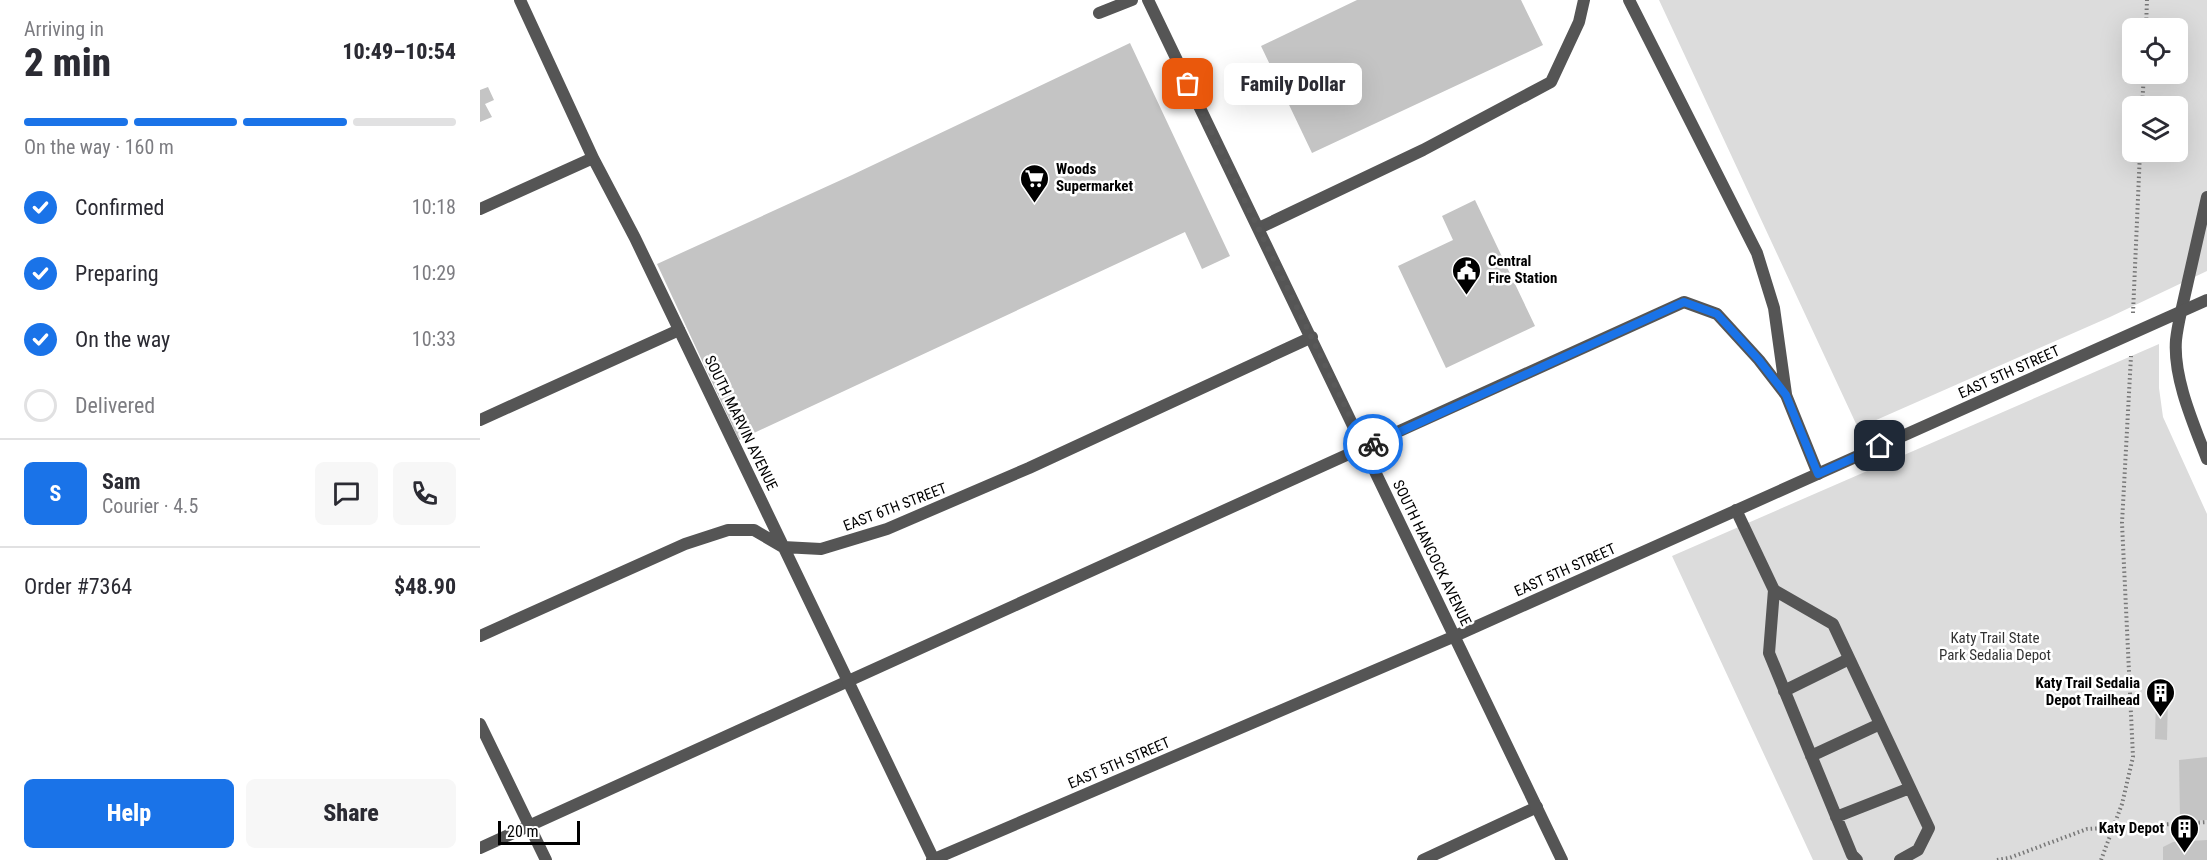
<!DOCTYPE html>
<html lang="en">
<head>
<meta charset="utf-8">
<style>
	:root { --surface:#fff; --page:#f7f7f7; --text:#2b2b33; --muted:#7c7c81; --line:#e1e1e2; --accent:#1a73e8 }
	body { margin:0; font-family:"Roboto Condensed",sans-serif; background:var(--page); color:var(--text); height:100vh; display:flex; flex-direction:column; font-size:22px; white-space:nowrap }
	* { box-sizing:border-box; margin:0 }
	p { font-size:20px; color:var(--muted) }
	.icon { flex:none; width:33px; height:33px; fill:none; stroke:currentColor; stroke-width:2; stroke-linecap:round; stroke-linejoin:round }
	.map { position:relative; flex:1; overflow:hidden }
	.details { display:flex; flex-direction:column; background:var(--surface); width:480px }
	.details>* { flex:none }
	.tools { position:absolute; left:1642px; top:18px; display:grid; gap:12px }
	.tools a { display:grid; place-items:center; width:66px; height:66px; border-radius:9px; background:var(--surface); box-shadow:0 6px 24px #0002; font-size:30px }
	.scale { position:absolute; left:18px; bottom:15px; width:82px; box-sizing:border-box; padding-left:6px; border:3px solid #000; border-top:0; font-size:16px; line-height:21px; white-space:nowrap; color:#000; -webkit-text-stroke:4px #fff; paint-order:stroke }
	.pin { position:absolute; display:grid; place-items:center; width:51px; height:51px; color:#fff; margin:-26px; border-radius:12px; box-shadow:0 3px 9px #0006 }
	.courier { position:absolute; display:grid; place-items:center; width:60px; height:60px; margin:-30px; border:4px solid #1a73e8; border-radius:50%; background:#fff; color:#222; box-shadow:0 2px 8px #0007 }
	.bubble { position:absolute; height:42px; border-radius:9px; background:var(--surface); box-shadow:0 6px 24px #0002; font-size:20px; font-weight:800; line-height:42px; text-align:center }
	.head em { font-style:normal; font-weight:800 }
	.head div { display:flex; flex-direction:column-reverse }
	.head { display:flex; align-items:center; justify-content:space-between; height:102px; padding:0 24px }
	h1 { font-size:39px; font-weight:800; line-height:45px }
	.bar { display:grid; grid-template-columns:repeat(4,1fr); gap:9px 6px; align-content:center; height:72px; padding:0 24px }
	.bar i { height:8px; border-radius:4px; background:var(--line) }
	.bar .current { background:var(--accent) }
	.bar p { grid-column:span 4 }
	.line { display:flex; align-items:center; gap:15px; padding:0 24px; border-top:2px solid var(--line) }
	.line div { flex:1 }
	.round { display:grid; place-items:center; flex:none; width:63px; height:63px; border-radius:9px; background:var(--page) }
	ol { padding:0 24px; list-style:none }
	li { display:flex; align-items:center; gap:18px; height:66px }
	li p { margin-inline-start:auto }
	li .icon { padding:6px; border-radius:50%; background:var(--accent); color:#fff; stroke-width:4 }
	li:last-child { color:var(--muted) }
	li i { width:33px; height:33px; border:3px solid var(--line); border-radius:50% }
	.button { display:flex; gap:12px; margin-top:auto; padding:12px 24px }
	.button a { flex:1; height:69px; border-radius:9px; background:var(--accent); color:#fff; font-size:24px; font-weight:800; line-height:69px; text-align:center }
	.button a+a { background:var(--page); color:var(--text) }
	main { display:flex; flex:1; min-height:0 }
	.map>svg:first-child { display:block }
</style>
</head>
<body>
<main>
<section class="details">
<div class="head"><div><h1>2 min</h1><p>Arriving in</p></div><em>10:49–10:54</em></div>
<div class="bar"><i class="current"></i><i class="current"></i><i class="current"></i><i></i><p>On the way · 160 m</p></div>
<ol>
<li><svg class="icon" aria-label="check" viewBox="0 0 24 24"><path d="M5 12l5 5 9-10"/></svg>Confirmed<p>10:18</p></li>
<li><svg class="icon" aria-label="check" viewBox="0 0 24 24"><path d="M5 12l5 5 9-10"/></svg>Preparing<p>10:29</p></li>
<li><svg class="icon" aria-label="check" viewBox="0 0 24 24"><path d="M5 12l5 5 9-10"/></svg>On the way<p>10:33</p></li>
<li><i></i>Delivered</li>
</ol>
<div class="line" style="height:108px"><b class="round" style="background:var(--accent);color:#fff">S</b><div><b>Sam</b><p>Courier · 4.5</p></div><a class="round"><svg class="icon" aria-label="chat" viewBox="0 0 24 24"><path d="M4 5h16v11H9l-5 4z"/></svg></a><a class="round"><svg class="icon" aria-label="phone" viewBox="0 0 24 24"><path d="M5 4h4l2 5-3 2q2 4 5 5l2-3 5 2v4C11 20 4 13 5 4z"/></svg></a></div>
<div class="line" style="height:78px"><div>Order #7364</div><b>$48.90</b></div>
<div class="button"><a>Help</a><a>Share</a></div>
</section>
<div class="map">
<svg width="1727" height="860" viewBox="0 0 1727 860">
	<rect width="100%" height="100%" fill="#fff"/>
	<path fill="#dcdcdc" fill-rule="evenodd" d="M1179 0H1727V271L1630 317 1378 428ZM1653 28H1698V74H1653ZM1653 106H1698V152H1653Z
		M1679 344V388L1683 417 1727 514V860H1333L1192 556Z"/>
	<path fill="#c4c4c4" d="M877 0H1041L1063 45 832 153 781 46Z
		M650 43 750 256 722 269 705 232 259 440 177 264 372 175Z
		M8 87 14 100 5 104 12 117 0 122V90Z
		M995 200 1055 326 966 368 918 266 973 240 962 216Z
		M1676 696H1688L1687 740 1675 739Z
		M1727 757V820L1700 821 1699 760Z
		M1727 840V860H1683V847L1693 842Z"/>
	<g fill="none" stroke-linecap="round" stroke-linejoin="round">
		<path stroke="#777" stroke-width="4" stroke-dasharray="1.5 3" stroke-linecap="butt" d="M1666 28 1667 0
			M1662 106 1664 74
			M1653 313 1660 152
			M1517 860 1529 858 1607 829 1727 822
			M1621 860 1642 804 1653 757 1642 523 1651 356"/>
		<path stroke="#555" stroke-width="12" d="M1149 0 1277 253 1294 308 1306 394
			M619 13 652 0
			M779 228 943 150 1071 82 1099 22 1104 0
			M1701 312 1727 197
			M0 420 199 330
			M1256 510 1294 590 1289 653 1372 855 1377 860
			M1294 590 1353 624 1449 828 1438 850 1420 860
			M1304 691 1369 659
			M1331 756 1400 724
			M1356 817 1430 788
			M0 848 1204 302 1237 314 1279 360 1306 395 1338 474
			M943 860 1057 807"/>
		<path stroke="#555" stroke-width="12" d="M40 0 113 158 155 238 454 860
			M668 0 1082 860
			M0 209 113 158
			M1701 312C1699 321 1697 331 1696 340 1693 378 1714 425 1727 459
			M0 636 205 544 248 530H274L303 547 341 549 407 529 549 468 832 337
			M0 724 66 860
			M452 860 975 636 1727 300"/>
	</g>
	<g fill="none" stroke-linecap="round" stroke-linejoin="round">
		<path stroke="#595959" stroke-width="6" stroke-dasharray="0 10.8" d="M708 84 885 447 893 444"/>
		<path stroke="#1a73e8" stroke-width="8" d="M893 444 1204 302 1237 314 1279 360 1306 395 1338 474 1400 446"/>
	</g>
	<defs>
		<symbol id="supermarket-pin" viewBox="-11 -11 22 30"><path d="M0 17L-7.5 6A9.5 9.5 0 1 1 7.5 6Z" fill="#000" stroke="#fff"/><path d="M-6-5.5h2.5l.6 2H6L4.5 2H-2.5L-4.4-4H-6ZM-1.5 3.2a1.3 1.3 0 1 0 .1 0ZM3 3.2a1.3 1.3 0 1 0 .1 0Z" fill="#fff"/></symbol>
		<symbol id="civic-pin" viewBox="-11 -11 22 30"><path d="M0 17L-7.5 6A9.5 9.5 0 1 1 7.5 6Z" fill="#000" stroke="#fff"/><path d="M-.6-6.5H3V-4.5H.6V-3L4-1V1h2V6H-6V1h2V-1L-.6-3ZM-1.2 2.5V6h2.4V2.5Z" fill="#fff"/></symbol>
		<symbol id="building-pin" viewBox="-11 -11 22 30"><path d="M0 17L-7.5 6A9.5 9.5 0 1 1 7.5 6Z" fill="#000" stroke="#fff"/><path d="M-4-6H4V6H1V3H-1V6H-4ZM-2.5-4.3h1.7v1.8h-1.7ZM.8-4.3h1.7v1.8H.8ZM-2.5-1h1.7V.8h-1.7ZM.8-1h1.7V.8H.8Z" fill="#fff"/></symbol>
	</defs>
	<g fill-rule="evenodd">
		<use href="#supermarket-pin" x="538" y="162" width="33" height="45"/>
		<use href="#civic-pin" x="970" y="254" width="33" height="45"/>
		<use href="#building-pin" x="1664" y="676" width="33" height="45"/>
		<use href="#building-pin" x="1688" y="812" width="33" height="45"/>
	</g>
	<g text-anchor="middle" stroke-width="5" stroke-linejoin="round" paint-order="stroke">
		<g font-size="15" font-weight="bold" fill="#000" stroke="#fff" text-anchor="start">
			<text x="576" y="174">Woods<tspan x="576" dy="17">Supermarket</tspan></text>
			<text x="1008" y="266">Central<tspan x="1008" dy="17">Fire Station</tspan></text>
			<text x="1660" y="688" text-anchor="end">Katy Trail Sedalia<tspan x="1660" dy="17">Depot Trailhead</tspan></text>
			<text x="1684" y="833" text-anchor="end">Katy Depot</text>
		</g>
		<g font-size="15" fill="#000" stroke="#fff">
			<text transform="translate(1529 372) rotate(-24)" y="5">EAST 5TH STREET</text>
			<text transform="translate(261 423) rotate(64)" y="5">SOUTH MARVIN AVENUE</text>
			<text transform="translate(415 507) rotate(-21)" y="5">EAST 6TH STREET</text>
			<text transform="translate(952 553) rotate(64)" y="5">SOUTH HANCOCK AVENUE</text>
			<text transform="translate(1085 570) rotate(-24)" y="5">EAST 5TH STREET</text>
			<text transform="translate(639 763) rotate(-23)" y="5">EAST 5TH STREET</text>
		</g>
		<g font-size="15" fill="#333" stroke="#fff">
			<text x="1515" y="643">Katy Trail State<tspan x="1515" dy="17">Park Sedalia Depot</tspan></text>
		</g>
	</g>
</svg>
<div class="tools">
<a><svg class="icon" aria-label="locate" viewBox="0 0 24 24"><circle cx="12" cy="12" r="6"/><path d="M12 2v4M12 18v4M2 12h4M18 12h4"/></svg></a>
<a><svg class="icon" aria-label="layers" viewBox="0 0 24 24"><path d="M12 4l9 5-9 5-9-5zM3 14l9 5 9-5"/></svg></a>
</div>
<div class="scale">20 m</div>
<div class="pin" style="left:708px;top:84px;background:#ea580c"><svg class="icon" aria-label="bag" viewBox="0 0 24 24"><path d="M5 8h14l-1 12H6zM9 8a3 3 0 0 1 6 0"/></svg></div>
<div class="pin" style="left:1400px;top:446px;background:#1f2937"><svg class="icon" aria-label="home" viewBox="0 0 24 24"><path d="M3 11l9-7 9 7M6 9v11h12V9"/></svg></div>
<div class="courier" style="left:893px;top:444px"><svg class="icon" aria-label="bike" viewBox="0 0 24 24"><circle cx="6" cy="16" r="4"/><circle cx="18" cy="16" r="4"/><path d="M6 16l4-8h5l3 8M10 8l3 8H6M13 5h3"/></svg></div>
<div class="bubble" style="left:744px;top:63px;width:138px">Family Dollar</div>
</div>
</main>
</body>
</html>
